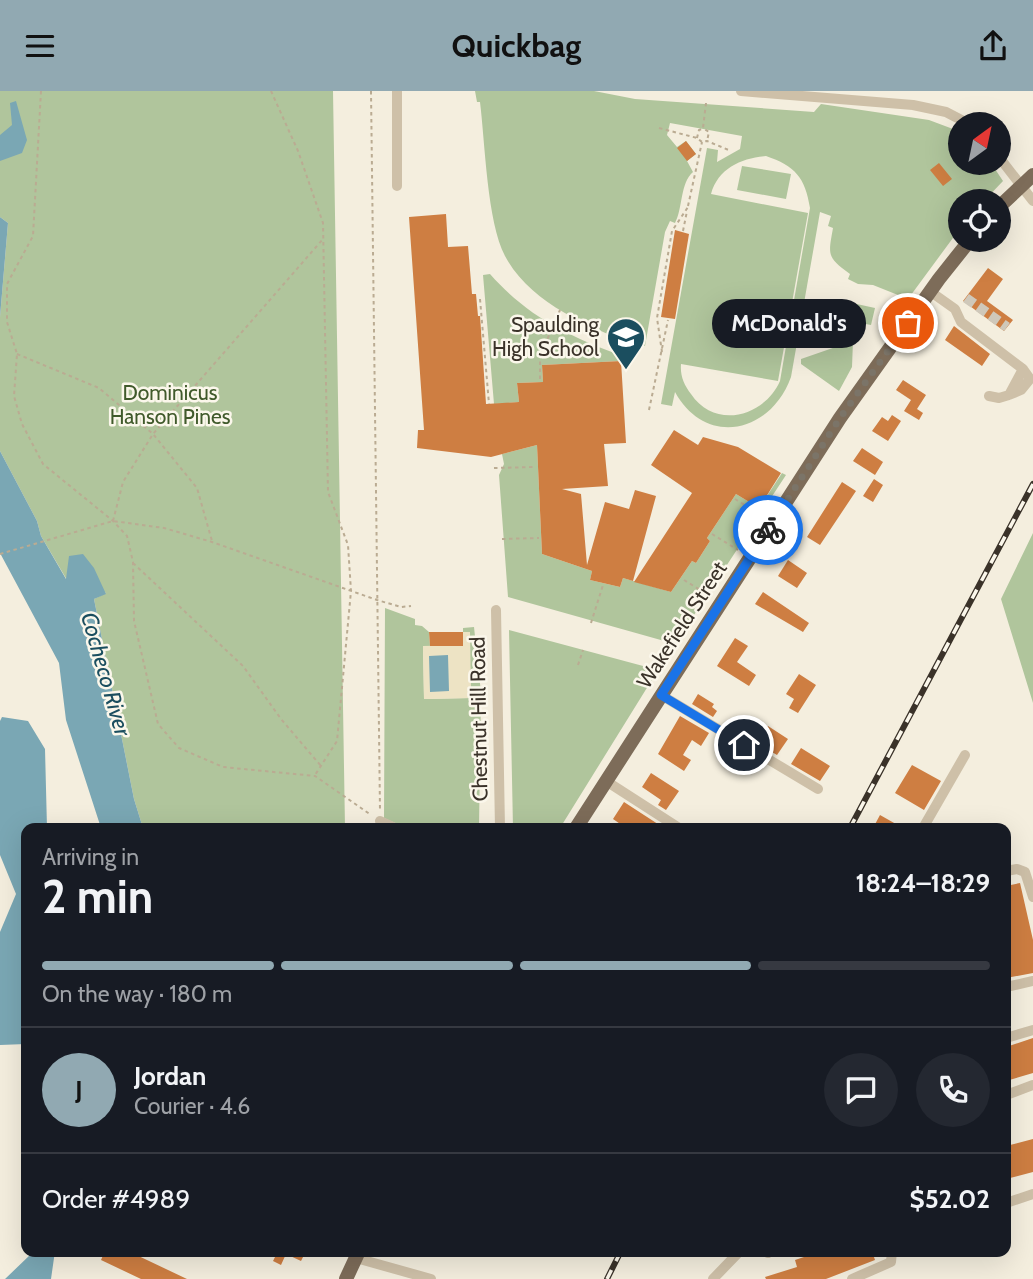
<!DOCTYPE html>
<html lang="en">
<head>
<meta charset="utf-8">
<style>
	:root { --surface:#171b24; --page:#242831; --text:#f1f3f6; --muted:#9ea1a6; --line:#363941; --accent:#91a9b2 }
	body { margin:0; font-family:Cabin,sans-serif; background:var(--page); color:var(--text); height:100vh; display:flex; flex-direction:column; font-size:26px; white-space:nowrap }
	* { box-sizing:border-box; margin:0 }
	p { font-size:23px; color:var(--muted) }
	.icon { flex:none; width:38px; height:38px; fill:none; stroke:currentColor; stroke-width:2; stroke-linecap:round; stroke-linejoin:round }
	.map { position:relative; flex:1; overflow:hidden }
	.side { position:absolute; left:21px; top:732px; width:990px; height:434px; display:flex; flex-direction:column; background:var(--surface); border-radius:14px; box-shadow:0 7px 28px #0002 }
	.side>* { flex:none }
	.needle { width:46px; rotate:33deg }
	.fabs { position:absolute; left:948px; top:21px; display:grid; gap:14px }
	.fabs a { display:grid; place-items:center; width:63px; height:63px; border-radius:50%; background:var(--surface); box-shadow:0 7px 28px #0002; font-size:35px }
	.pin { position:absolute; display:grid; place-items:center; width:60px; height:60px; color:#fff; margin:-30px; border:4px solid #fff; border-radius:50%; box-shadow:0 2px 7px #0007 }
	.courier { position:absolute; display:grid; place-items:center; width:70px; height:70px; margin:-35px; border:5px solid #1a73e8; border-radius:50%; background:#fff; color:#222; box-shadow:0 2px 9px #0007 }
	.bubble { position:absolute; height:49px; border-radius:24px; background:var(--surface); box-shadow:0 7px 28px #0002; font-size:23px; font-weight:800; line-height:49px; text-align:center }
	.summary em { font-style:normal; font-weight:800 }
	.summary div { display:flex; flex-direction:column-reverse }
	.summary { display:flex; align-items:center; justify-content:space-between; height:119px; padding:0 21px }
	h1 { font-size:46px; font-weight:800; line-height:52px }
	.bar { display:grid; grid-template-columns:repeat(4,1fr); gap:10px 7px; align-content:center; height:84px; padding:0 21px }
	.bar i { height:9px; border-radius:5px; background:var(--line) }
	.bar .on { background:var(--accent) }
	.bar p { grid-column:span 4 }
	.line { display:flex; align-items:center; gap:18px; padding:0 21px; border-top:2px solid var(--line) }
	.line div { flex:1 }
	.round { display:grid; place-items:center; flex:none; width:74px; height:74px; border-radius:37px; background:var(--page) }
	header { display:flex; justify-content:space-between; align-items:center; height:91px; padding:0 21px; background:var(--accent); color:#111; font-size:32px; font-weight:800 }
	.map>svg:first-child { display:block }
</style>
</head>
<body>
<header><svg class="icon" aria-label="menu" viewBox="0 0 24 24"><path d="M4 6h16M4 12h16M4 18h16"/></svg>Quickbag<svg class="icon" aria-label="share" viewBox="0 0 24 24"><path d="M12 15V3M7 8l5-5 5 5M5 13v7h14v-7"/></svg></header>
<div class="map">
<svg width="1033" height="1188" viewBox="0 0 1033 1188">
	<rect width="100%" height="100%" fill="#f4eede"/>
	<path fill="#b0c59c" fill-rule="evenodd" d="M0 0H333L345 737H143L134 708 94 508 106 502 67 489 41 445 37 430 0 360V226L8 132 0 126Z
		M475 0H594L635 8 814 21 821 13 929 29 961 41V72H991L1003 90 984 110H961V136L908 208 873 194 858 193 848 188 850 183C827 166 828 165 833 137L828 135 831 125 820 121 791 286C771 342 706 357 675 301L672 315 661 313 707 57 718 59 717 71 740 58 742 45 670 32 667 44 677 56 686 50 696 63 687 70 693 81C680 92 683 117 675 132L670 130 665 141 645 255 635 254C587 235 530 212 505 165 487 131 485 51 480 11H477ZM766 65C795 75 805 86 810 117L780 290C764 326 715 339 691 303 684 294 680 285 681 273L778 290 808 122 711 103C718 77 742 67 766 65Z
		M742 75 791 83 786 108 737 99Z
		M490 183C527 225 568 245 620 264L621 270 542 274 543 291 517 292 519 311 494 313 483 184Z
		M843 210 875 217 871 234 839 228Z
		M853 250 852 276 839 300 801 273V268Z
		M537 354 542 463 592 480 590 489 620 496 623 487 671 501 692 470 696 472 710 450 707 447 736 403 759 417 782 382 786 384 675 553 508 506 499 384 504 373 502 363Z
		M1033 442V612L1001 508Z
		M385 517 415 528V534L422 535 429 541 430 555H423L424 608 471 607 469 541H463V537L474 536 481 602 479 737H406L384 727Z
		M509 539 658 579 560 737H513Z"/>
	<path fill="#ede3c4" d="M463 541H470L471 607 424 608 423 555 463 554Z"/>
	<path fill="#7aa7b4" d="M16 10 27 49 22 62 0 70V44L12 34 10 12Z
		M0 126 8 132 0 226Z
		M0 360 37 430 41 445 66 488 69 465 83 463 94 477 106 503 94 508 134 708 143 737H101L66 629 59 572 0 462Z
		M448 564 449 600 430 601 429 565Z
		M2 626 28 630 45 658 47 737H26V880L23 890 26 899V953L0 954V841L16 803 0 764V630Z
		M31 1160H55L51 1188H5L30 1164Z"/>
	<path fill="#ce7e42" d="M686 50 696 63 687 70 677 57Z
		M939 72 952 88 943 95 930 79Z
		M446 123 448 156 468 155 472 203H476L478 225H480L486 313 519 311 517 292 543 291 542 274 621 270 626 352 604 353 608 395 562 398 581 403 587 474 605 411 629 418 635 399 656 405 633 490 623 487 620 496 590 489 592 480 542 463 537 354 491 366 417 357 418 339H424L409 126Z
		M675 139 689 143 675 228 661 226Z
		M988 177 1003 188 987 210 1013 229 1004 240 963 210Z
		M954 235 990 263 982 275 945 249Z
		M903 289 926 304 917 318 923 322 919 329 904 320 911 309 896 299Z
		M892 324 901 330 888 350 872 340 882 326 888 330Z
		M674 339 698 354 703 346 738 356 781 382 759 417 736 403 707 447 710 450 696 472 692 470 671 501 634 491 692 402 651 374Z
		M862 357 883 371 875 384 853 370Z
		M874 388 883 394 873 411 863 405Z
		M842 391 856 400 820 454 807 446Z
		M788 469 807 482 797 497 778 485Z
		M763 501 809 532 803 541 755 513Z
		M429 541H463V555H430Z
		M735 547 748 555 737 571 756 584 749 595 717 575Z
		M799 583 816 594 798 622 789 617 794 608 786 603Z
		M698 603 714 613 712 616 717 620 713 626 692 613Z
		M680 625 709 642 701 655 692 649 683 664 691 669 684 680 658 663Z
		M768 635 788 648 777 664 757 652Z
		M801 657 830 675 820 690 791 673Z
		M912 674 941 690 924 719 895 702Z
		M651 682 679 700 666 719 658 714 661 709 642 696Z
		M624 711 664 737H626L613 728Z
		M880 724 903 737H873Z
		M1020 792 1033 849V882L1006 887V795Z
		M1033 947V982L1006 990V956Z
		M1033 1048V1081L1006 1088V1055Z
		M105 1160H128L187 1188H141L101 1169Z
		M278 1160H306L301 1170 286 1163 281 1174 273 1170Z
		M822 1160H872L875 1169 826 1188H766L765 1186 797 1176 795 1169Z"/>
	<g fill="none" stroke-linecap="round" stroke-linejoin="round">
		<path stroke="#cfc8ba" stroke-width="10" stroke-dasharray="10 5" stroke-linecap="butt" d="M966 207 1007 236"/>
		<path stroke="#baab92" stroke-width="2" stroke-dasharray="3.5 3.5" stroke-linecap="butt" d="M41 0 33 145 7 193V231L17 263 14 305 22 333 43 373 113 430 127 445 133 471 134 530 158 633 179 657 223 676 315 685 371 724
			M271 0 298 60 323 132 328 401 348 454 351 500 337 650 315 684
			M371 0 380 720
			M706 12 703 37 709 41 707 50
			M659 37 697 47 702 51 707 50 731 60
			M697 47 699 39 702 38
			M688 115 702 51
			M683 140 687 120
			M480 208 489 313
			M662 261 657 227 672 140 688 116
			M17 263 99 297 153 343 197 397 212 450
			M540 288V265L560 219
			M649 319 668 229
			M494 377 534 376
			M735 408 761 424
			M113 430 123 391 153 343 323 148
			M712 443 738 459
			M502 448 539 447
			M0 463 113 430 164 437 212 451 377 509 401 516 411 515
			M133 472 243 575 281 628 321 675
			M684 489 710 505
			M591 532 603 494
			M578 574 583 559"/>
		<path stroke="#cec0a8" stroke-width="10" d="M397 0V95
			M741 0 913 14 946 21 969 33
			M999 66 1033 110
			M931 201 955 218 961 231 1023 278 1009 304 999 307 989 305
			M1009 304 1021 299 1030 288 1023 278
			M496 519 500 737
			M661 604 818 698
			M606 690 679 737
			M380 730 395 737
			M923 737 965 664
			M1006 780 1017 778 1025 781 1033 806
			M1006 896 1033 890
			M1006 947 1033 939
			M1006 1004 1033 994
			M1006 1112 1033 1103
			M768 1162 771 1160
			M356 1167 431 1188
			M713 1188 740 1160
			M852 1188 891 1171 892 1160"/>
		<path stroke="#7d6c59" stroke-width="14" d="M999 116 1033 84
			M576 737 840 327 939 188 970 149
			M346 1188 359 1160"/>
		<defs>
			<path id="rail" d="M850 737 1033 393
				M607 1188 621 1160"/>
		</defs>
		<use href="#rail" stroke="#3a3229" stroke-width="6"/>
		<use href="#rail" stroke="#fbf7eb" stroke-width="3.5" stroke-dasharray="10" stroke-linecap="butt"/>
	</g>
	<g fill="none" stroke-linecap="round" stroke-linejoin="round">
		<path stroke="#7b7468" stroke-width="7" stroke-dasharray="0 12.6" d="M768 439 840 327 908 232"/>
		<path stroke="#1a73e8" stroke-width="9" d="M744 654 661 604 768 439"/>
	</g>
	<defs>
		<symbol id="school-pin" viewBox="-11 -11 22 30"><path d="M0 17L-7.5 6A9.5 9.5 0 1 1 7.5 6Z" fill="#1b4e5f" stroke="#fbf7eb"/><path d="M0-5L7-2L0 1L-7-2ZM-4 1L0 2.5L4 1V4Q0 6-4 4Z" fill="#fff"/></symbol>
	</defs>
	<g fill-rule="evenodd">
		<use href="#school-pin" x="604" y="224" width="44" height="60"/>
	</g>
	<g text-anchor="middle" stroke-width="5" stroke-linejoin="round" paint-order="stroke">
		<g font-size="21" fill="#3a3229" stroke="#fbf7eb" text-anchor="end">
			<text x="599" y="241">Spaulding<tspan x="599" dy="24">High School</tspan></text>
		</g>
		<g font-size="21" fill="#405a2b" stroke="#fbf7eb">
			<text x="170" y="309">Dominicus<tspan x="170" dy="24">Hanson Pines</tspan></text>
		</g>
		<g font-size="21" fill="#3a3229" stroke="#fbf7eb">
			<text transform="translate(682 534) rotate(-57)" y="7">Wakefield Street</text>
			<text transform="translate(479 628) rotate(-91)" y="7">Chestnut Hill Road</text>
		</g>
		<g font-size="23" font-style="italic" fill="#1b4e5f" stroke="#fbf7eb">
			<text transform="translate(106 583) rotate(74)" y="8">Cocheco River</text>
		</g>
	</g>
</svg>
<div class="fabs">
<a><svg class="needle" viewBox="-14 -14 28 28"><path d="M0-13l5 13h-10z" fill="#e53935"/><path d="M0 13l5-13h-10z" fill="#9ea1a6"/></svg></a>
<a><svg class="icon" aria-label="locate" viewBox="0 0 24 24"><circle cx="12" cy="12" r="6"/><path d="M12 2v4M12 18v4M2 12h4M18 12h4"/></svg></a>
</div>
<div class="pin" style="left:908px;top:232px;background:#ea580c"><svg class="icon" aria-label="bag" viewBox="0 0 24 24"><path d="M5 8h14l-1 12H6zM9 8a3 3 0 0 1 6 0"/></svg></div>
<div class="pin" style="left:744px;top:654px;background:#1f2937"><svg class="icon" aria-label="home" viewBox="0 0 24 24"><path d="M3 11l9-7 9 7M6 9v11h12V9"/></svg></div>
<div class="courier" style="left:768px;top:439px"><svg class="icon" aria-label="bike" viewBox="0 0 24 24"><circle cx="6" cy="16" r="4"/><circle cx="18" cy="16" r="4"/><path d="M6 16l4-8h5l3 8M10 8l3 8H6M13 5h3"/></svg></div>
<div class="bubble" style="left:712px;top:208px;width:154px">McDonald's</div>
<section class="side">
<div class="summary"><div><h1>2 min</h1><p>Arriving in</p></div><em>18:24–18:29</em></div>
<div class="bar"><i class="on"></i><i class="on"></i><i class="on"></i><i></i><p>On the way · 180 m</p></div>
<div class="line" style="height:126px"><b class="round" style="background:var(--accent);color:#111">J</b><div><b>Jordan</b><p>Courier · 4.6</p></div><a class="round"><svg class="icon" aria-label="chat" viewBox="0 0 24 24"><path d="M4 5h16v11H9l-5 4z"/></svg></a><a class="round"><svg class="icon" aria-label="phone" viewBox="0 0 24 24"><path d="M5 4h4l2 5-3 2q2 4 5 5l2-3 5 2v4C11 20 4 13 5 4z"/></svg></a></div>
<div class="line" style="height:91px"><div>Order #4989</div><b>$52.02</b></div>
</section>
</div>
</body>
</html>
